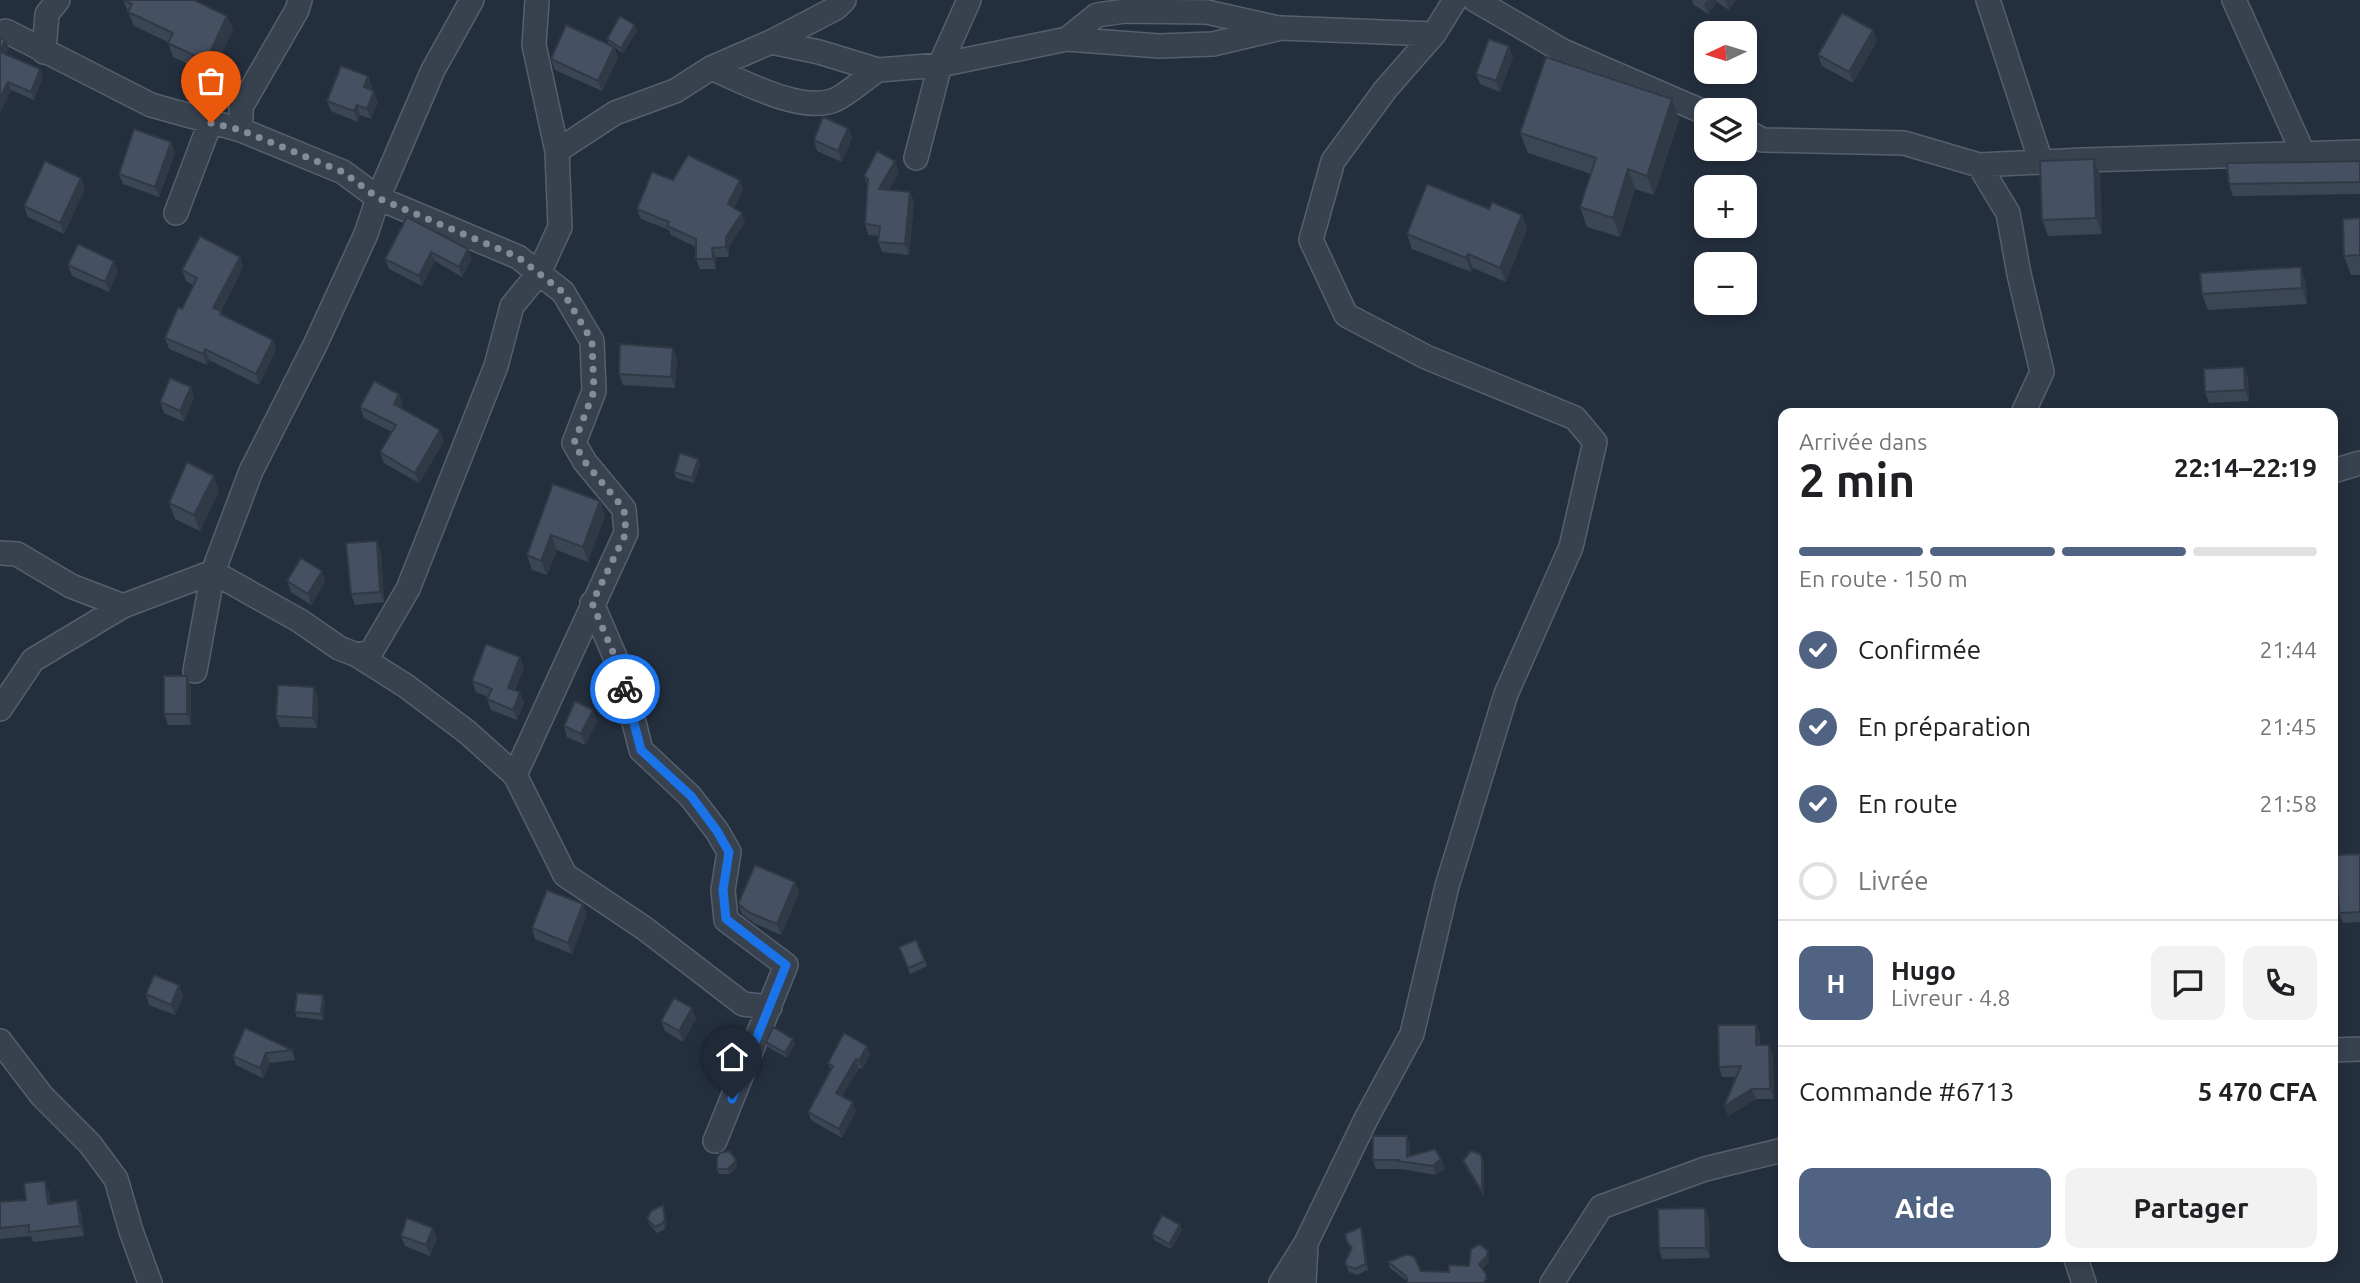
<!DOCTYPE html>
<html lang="fr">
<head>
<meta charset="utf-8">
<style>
	:root { --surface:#fff; --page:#f2f2f2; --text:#202124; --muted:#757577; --line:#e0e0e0; --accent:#506383 }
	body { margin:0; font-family:Ubuntu,sans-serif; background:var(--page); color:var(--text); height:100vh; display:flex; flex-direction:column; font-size:26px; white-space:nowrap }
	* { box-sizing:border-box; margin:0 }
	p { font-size:23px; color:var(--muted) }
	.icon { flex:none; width:38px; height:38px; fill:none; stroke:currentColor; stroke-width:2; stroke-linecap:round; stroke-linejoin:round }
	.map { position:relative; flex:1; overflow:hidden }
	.side { position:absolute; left:1778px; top:408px; width:560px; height:854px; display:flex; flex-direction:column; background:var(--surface); border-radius:14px; box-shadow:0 4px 10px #0003 }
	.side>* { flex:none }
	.needle { width:46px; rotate:266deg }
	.buttons { position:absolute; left:1694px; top:21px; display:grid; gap:14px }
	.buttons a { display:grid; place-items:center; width:63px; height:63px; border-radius:14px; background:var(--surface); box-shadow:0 4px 10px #0003; font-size:35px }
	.pin { position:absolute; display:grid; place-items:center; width:60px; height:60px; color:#fff; margin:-72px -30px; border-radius:50% 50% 50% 0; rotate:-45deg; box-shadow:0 0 7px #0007 }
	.pin .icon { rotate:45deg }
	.courier { position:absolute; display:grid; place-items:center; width:70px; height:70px; margin:-35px; border:5px solid #1a73e8; border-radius:50%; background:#fff; color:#222; box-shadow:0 2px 9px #0007 }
	.overview em { font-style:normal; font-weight:700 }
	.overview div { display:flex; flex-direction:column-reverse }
	.overview { display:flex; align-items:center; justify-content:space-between; height:119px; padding:0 21px }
	h1 { font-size:46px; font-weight:700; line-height:52px }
	.bar { display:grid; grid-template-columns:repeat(4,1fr); gap:10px 7px; align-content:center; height:84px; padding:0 21px }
	.bar i { height:9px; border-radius:5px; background:var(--line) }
	.bar .on { background:var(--accent) }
	.bar p { grid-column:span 4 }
	.line { display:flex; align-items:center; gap:18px; padding:0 21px; border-top:2px solid var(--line) }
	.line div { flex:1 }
	.round { display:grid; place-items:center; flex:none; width:74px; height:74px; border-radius:14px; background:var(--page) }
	ol { padding:0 21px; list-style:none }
	li { display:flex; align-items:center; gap:21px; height:77px }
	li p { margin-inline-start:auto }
	li .icon { padding:7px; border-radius:50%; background:var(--accent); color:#fff; stroke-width:4 }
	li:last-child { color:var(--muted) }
	li i { width:38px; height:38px; border:4px solid var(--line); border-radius:50% }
	.cta { display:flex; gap:14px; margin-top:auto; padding:14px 21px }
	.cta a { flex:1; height:80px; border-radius:14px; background:var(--accent); color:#fff; font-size:28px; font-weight:700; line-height:80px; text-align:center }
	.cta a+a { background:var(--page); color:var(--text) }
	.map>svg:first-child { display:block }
</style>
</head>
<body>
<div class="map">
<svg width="2360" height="1283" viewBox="0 0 2360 1283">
	<rect width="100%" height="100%" fill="#242f3e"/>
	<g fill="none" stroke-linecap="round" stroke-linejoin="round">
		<defs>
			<path id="minor" d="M1475 0 1563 51 1706 113
				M1988 0 2041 162
				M2234 0 2303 153
				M0 34 6 31 151 105 241 130 343 172 378 198 518 257 563 292 592 341 594 391 574 443 585 462 624 509 626 533 515 775
				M1067 39 1097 15 1125 11 1207 12 1278 28
				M771 42 836 8 844 0
				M44 52 47 14 58 0
				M711 68C742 81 798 112 832 101 845 97 865 78 878 70
				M241 130V107L297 10 300 0
				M1745 131 1763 140 1904 143 1979 165 2083 160 2360 152
				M557 151 615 113 675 91 711 68 771 42 819 52 878 70 940 65 1067 39 1159 46 1213 44 1281 28 1434 34
				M916 158 940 65 969 0
				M1979 165 2008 213 2019 274 2042 372 2023 413
				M176 213 210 123
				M2333 471 2360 463
				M0 553 17 554 71 586 123 606
				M592 603 621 671 641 750 690 796 717 831 729 852 723 890 726 920 786 965 715 1141
				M357 655 406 686 467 732 515 775 565 875 644 928 743 1004 770 1007
				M195 671 213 572 300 621 339 648 357 655 371 652 408 589 496 366 512 306 539 273 560 227 557 151 534 45 537 0
				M0 709 33 660 123 606 213 572 251 471 316 343 366 234 378 198 433 70 472 0
				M0 1041 42 1096 90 1144 116 1179 131 1231 150 1283
				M2333 1050 2360 1049
				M2075 1256 2084 1283
				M1281 1283 1306 1243 1366 1119 1412 1034 1447 886 1506 694 1571 547 1595 442 1575 418 1426 357 1346 315 1311 240 1333 161 1385 90 1434 34 1455 0
				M1304 1283 1306 1244
				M1552 1283 1601 1207 1705 1169 1783 1150"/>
		</defs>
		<use href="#minor" stroke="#565f6c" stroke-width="26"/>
		<use href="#minor" stroke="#38414e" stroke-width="23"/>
	</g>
	<path fill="#3b4654" d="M123 0 227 16 233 30 211 75 173 57 168 42 134 26Z
		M1692 0H1736L1729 10 1717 2 1708 14 1693 4Z
		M635 25 637 31 623 53 614 47 618 58 602 91 555 70 551 59 609 44 607 39Z
		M0 39 9 48 6 54 43 77 34 100 11 90 0 113Z
		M1877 41 1853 83 1822 66 1818 55Z
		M1513 57 1500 92 1480 84 1476 74Z
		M368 76 372 87 371 89 378 102 371 119 360 115 358 122 331 111 327 101Z
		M1672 99 1679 119 1654 195 1635 189 1620 237 1587 227 1580 207 1591 174 1528 153 1520 133Z
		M848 128 852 138 842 162 817 151 814 140Z
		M175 153 159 197 123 184 119 174Z
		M2094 159 2100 175 2102 234 2048 236 2042 220Z
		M2360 161V194L2233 196 2229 184 2316 162Z
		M899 171 889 190 910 192 914 202 909 255 882 252 878 242 879 236 868 235 865 224 868 187 864 176Z
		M673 180H740L743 190 734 208 745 222 729 247V257H716V269H700L696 259V247L671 235 669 230 641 219 637 209Z
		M85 189 64 234 28 217 24 206Z
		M1489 209 1522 215 1527 229 1506 282 1473 268 1471 272 1412 249 1407 234Z
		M407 217 472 259 462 277 435 261 422 286 389 269 385 259Z
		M2360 218V275H2351L2344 256Z
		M240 257 243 267 221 311 223 315 273 340 276 350 259 385 209 360 207 365 169 349 165 338 182 309 193 285 186 281 182 270Z
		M68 265 118 271 109 292 72 276Z
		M2301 267 2306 283 2307 304 2208 310 2202 294Z
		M677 358 675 388 623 385 619 374Z
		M2248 377 2249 401 2209 403 2205 392Z
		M191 387 194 398 184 422 164 413 160 402Z
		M399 394 403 405 401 408 444 441 419 483 384 463 380 452 392 432 364 418 360 407Z
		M700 464 694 483 676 478 674 472Z
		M553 484 600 501 605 516 588 562 557 550 547 575 532 570 527 555Z
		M219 491 200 531 175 519 169 503Z
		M381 551 384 602 355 605 351 594Z
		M322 571 325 582 311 605 291 592 287 581Z
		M524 668 515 690 524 703 517 720 491 710 487 699 488 697 476 692 472 681Z
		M191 687V725H168L164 714Z
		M318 698 317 728 280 727 276 716Z
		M597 721 585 745 567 737 564 726Z
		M2360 854V922L2343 923 2339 913Z
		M795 882 799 893 781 935 754 923 742 914 738 904Z
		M583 904 587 915 572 954 535 939 532 928Z
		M916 940 927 966 910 974 899 947Z
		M179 985 183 996 175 1015 149 1005 146 994Z
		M325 1001 323 1020 297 1017 295 1012Z
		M692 1008 696 1019 683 1042 665 1031 661 1021Z
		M1756 1025 1760 1035V1045L1773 1055 1774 1099H1756L1728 1116 1737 1077H1722L1719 1067Z
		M793 1039 795 1044 787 1058 768 1047 766 1042Z
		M867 1046 870 1055 862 1069 859 1068 842 1096 856 1111 842 1138 811 1120 808 1112 831 1070 828 1063Z
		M292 1050 295 1060 270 1063 263 1078 236 1065 233 1056Z
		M1410 1145V1156L1441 1159 1445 1168 1436 1175 1401 1169H1376L1373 1160Z
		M1482 1158 1484 1163V1197L1465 1166 1463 1160Z
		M737 1163V1168L730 1174H719L717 1169Z
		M49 1191 51 1204 81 1211 84 1236 33 1242 31 1236 0 1239V1202L26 1200Z
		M663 1205 667 1224 665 1229 657 1233 649 1224 647 1219Z
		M1709 1219 1710 1258 1662 1259 1659 1248Z
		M1180 1225 1182 1230 1171 1249 1154 1240 1152 1234Z
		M1361 1227 1363 1232 1368 1271 1367 1270 1357 1275 1349 1272 1347 1267 1351 1250 1347 1242Z
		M433 1228 437 1238 430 1256 405 1246 401 1236Z
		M1489 1256V1262L1482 1269 1488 1280 1408 1282 1390 1268 1388 1262 1421 1271 1449 1272 1469 1266Z"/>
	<path fill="#303945" d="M1707 0H1716L1717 2 1708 14 1704 4Z
		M1725 0H1736L1729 10Z
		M227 16 233 30 211 75 206 61Z
		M635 25 637 31 623 53 621 48Z
		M1873 30 1877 41 1853 83 1849 72Z
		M5 40 9 48 3 60 0 52Z
		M1509 46 1513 57 1500 92 1496 81Z
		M614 47 618 58 602 91 598 81Z
		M40 69 43 77 34 100 31 92Z
		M368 76 372 87 368 97 364 87Z
		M8 82 11 90 0 113V98Z
		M374 91 378 102 371 119 367 109Z
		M1672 99 1679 119 1654 195 1647 176Z
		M357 105 360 115 358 122 354 111Z
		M848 128 852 138 842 162 838 151Z
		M171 142 175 153 159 197 155 187Z
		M2094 159 2100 175 2102 234 2096 218Z
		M895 161 899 171 883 200 879 189Z
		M1628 169 1635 189 1620 237 1613 218Z
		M81 178 85 189 64 234 60 223Z
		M740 180 743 190 731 214 728 204Z
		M910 192 914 202 909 255 905 244Z
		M742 213 745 222 729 247V257L726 247V237Z
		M1522 215 1527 229 1506 282 1500 268Z
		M712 248 716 257V269L713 259Z
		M468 249 472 259 462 277 459 267Z
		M431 252 435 261 422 286 419 276Z
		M1468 254 1473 268 1471 272 1466 258Z
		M240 257 243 267 217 318 213 308Z
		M114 261 118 271 109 292 105 282Z
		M2301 267 2306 283 2307 304 2302 288Z
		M273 340 276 350 259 385 256 374Z
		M673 348 677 358 675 388 671 377Z
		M205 349 209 360 207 365 203 354Z
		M2244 367 2248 377 2249 401 2245 390Z
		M191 387 194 398 184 422 180 411Z
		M399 394 403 405 398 414 394 404Z
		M440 430 444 441 419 483 415 473Z
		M698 459 700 464 694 483 692 478Z
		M214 476 219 491 200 531 194 515Z
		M600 501 605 516 588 562 583 547Z
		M551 535 557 550 547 575 541 561Z
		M377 541 381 551 384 602 380 592Z
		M322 571 325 582 311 605 308 594Z
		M520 657 524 668 512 698 508 688Z
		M187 676 191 687V725L187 714Z
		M314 687 318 698 317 728 313 718Z
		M520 692 524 703 517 720 513 710Z
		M593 710 597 721 585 745 581 734Z
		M795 882 799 893 781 935 777 924Z
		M583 904 587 915 572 954 568 943Z
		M179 985 183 996 175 1015 171 1005Z
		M323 995 325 1001 323 1020 321 1014Z
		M692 1008 696 1019 683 1042 679 1031Z
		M1756 1025 1760 1035V1055L1756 1045Z
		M793 1039 795 1044 787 1058 785 1053Z
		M1769 1045 1773 1055 1774 1099 1770 1089Z
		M867 1046 870 1055 862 1069 859 1061Z
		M266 1053 270 1063 263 1078 260 1068Z
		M856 1059 859 1068 839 1101 836 1093Z
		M1752 1089 1756 1099 1728 1116 1724 1106Z
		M853 1102 856 1111 842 1138 839 1129Z
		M1407 1136 1410 1145V1163L1407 1157Z
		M735 1158 737 1163V1168L730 1174 728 1169Z
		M1482 1158 1484 1163V1197L1482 1192Z
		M1441 1159 1445 1168 1436 1175 1433 1166Z
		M45 1181 49 1191 52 1215 48 1204Z
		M77 1200 81 1211 84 1236 80 1226Z
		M663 1205 667 1224 665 1229 663 1223Z
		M1705 1208 1709 1219 1710 1258 1706 1248Z
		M1180 1225 1182 1230 1171 1249 1169 1244Z
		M1361 1227 1363 1232 1368 1271 1366 1266Z
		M433 1228 437 1238 430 1256 426 1245Z
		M1488 1251 1489 1256V1262L1481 1270 1479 1264Z"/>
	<path fill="#455162" stroke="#303945" stroke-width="2" d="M124 0H194L227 16 206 61 168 43 173 33 128 12 132 4Z
		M1842 13 1873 30 1849 72 1818 55Z
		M620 16 635 25 621 48 607 39Z
		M566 25 614 47 598 81 551 59Z
		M2 38 5 40 0 52 40 69 31 92 8 82 0 98V39Z
		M1489 39 1509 46 1496 81 1476 74Z
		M1546 57 1672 99 1647 176 1628 169 1613 218 1580 207 1596 158 1520 133Z
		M341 66 368 76 364 87 374 91 367 109 357 105 354 111 327 101Z
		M823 117 848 128 838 151 814 140Z
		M134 129 171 142 155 187 119 174Z
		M877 151 895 161 879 189 910 192 905 244 878 242 880 226 865 224 868 179 864 176Z
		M688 155 740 180 728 204 742 213 726 237V247L712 248 713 259H696V239L667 226 669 222 637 209 652 172 673 180Z
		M2094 159 2096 218 2042 220 2040 161Z
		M45 161 81 178 60 223 24 206Z
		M2360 161V182L2229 184 2227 163 2316 162Z
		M1427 184 1489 209 1492 202 1522 215 1500 268 1468 254 1466 258 1407 234Z
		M407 217 468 249 459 267 431 252 419 276 385 259Z
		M2360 218V255L2344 256 2343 219Z
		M200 236 240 257 213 308 221 311 220 314 273 340 256 374 205 349 203 354 165 338 178 307 182 309 197 278 182 270Z
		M78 244 114 261 105 282 68 265Z
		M2301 267 2302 288 2202 294 2200 273Z
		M620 344 673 348 671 377 619 374Z
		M2244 367 2245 390 2205 392 2204 369Z
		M170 378 191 387 180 411 160 402Z
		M374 381 399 394 394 404 440 430 415 473 380 452 396 425 360 407Z
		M680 453 698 459 692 478 674 472Z
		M187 462 214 476 194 515 169 503Z
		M553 484 600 501 583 547 551 535 541 561 527 555Z
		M377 541 380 592 351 594 346 543Z
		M301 558 322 571 308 594 287 581Z
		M486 644 520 657 508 688 520 692 513 710 487 699 492 689 472 681Z
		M164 676H187V714H164Z
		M278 685 314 687 313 718 276 716Z
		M575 701 593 710 581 734 564 726Z
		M2360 854V912L2339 913 2336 855Z
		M755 865 795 882 777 924 750 913 738 904Z
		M547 890 583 904 568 943 532 928Z
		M916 940 925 961 908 968 899 947Z
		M154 975 179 985 171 1005 146 994Z
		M297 993 323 995 321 1014 295 1012Z
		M674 998 692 1008 679 1031 661 1021Z
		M1718 1025H1756V1045H1769L1770 1089H1752L1724 1106 1741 1066 1719 1067Z
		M773 1027 793 1039 785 1053 766 1042Z
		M245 1028 292 1050 266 1053 260 1068 233 1056Z
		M844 1033 867 1046 859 1061 856 1059 836 1093 853 1102 839 1129 808 1112 833 1066 828 1063Z
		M1373 1136H1407V1157L1435 1149 1441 1159 1433 1166 1398 1161 1400 1160H1373Z
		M729 1151 735 1158V1162L728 1169H717V1158L720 1153Z
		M1471 1151 1480 1154 1482 1158V1192L1463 1160Z
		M45 1181 48 1204 77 1200 80 1226 29 1232V1225L0 1228V1202L26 1200 24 1183Z
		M663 1205 665 1219 663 1223 655 1227 647 1219 651 1211Z
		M1705 1208 1706 1248H1659L1658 1209Z
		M1162 1215 1180 1225 1169 1244 1152 1234Z
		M407 1218 433 1228 426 1245 401 1236Z
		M1361 1227 1366 1266 1365 1264 1355 1269 1347 1266 1345 1262 1352 1248 1347 1242 1345 1234Z
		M1480 1244 1488 1251 1487 1256 1479 1264 1486 1274V1279L1483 1283H1408L1406 1276 1388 1262 1405 1255H1410L1415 1258 1421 1271 1449 1272V1265L1469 1266 1471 1249Z"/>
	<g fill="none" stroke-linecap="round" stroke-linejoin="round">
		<path stroke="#828b98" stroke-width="7" stroke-dasharray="0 12.6" d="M211 123 241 130 343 172 378 198 518 257 563 292 592 341 594 391 574 443 585 462 624 509 626 533 592 603 621 671 625 689"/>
		<path stroke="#1a73e8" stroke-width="9" d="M625 689 641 750 691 796 717 831 729 852 723 890 726 919 786 965 732 1099"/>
	</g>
</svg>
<div class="buttons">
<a><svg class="needle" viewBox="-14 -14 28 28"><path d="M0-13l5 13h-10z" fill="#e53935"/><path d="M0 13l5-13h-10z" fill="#757577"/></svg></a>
<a><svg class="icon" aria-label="layers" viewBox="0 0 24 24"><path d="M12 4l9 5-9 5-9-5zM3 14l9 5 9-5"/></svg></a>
<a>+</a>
<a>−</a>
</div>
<div class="pin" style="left:211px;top:123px;background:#ea580c"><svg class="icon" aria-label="bag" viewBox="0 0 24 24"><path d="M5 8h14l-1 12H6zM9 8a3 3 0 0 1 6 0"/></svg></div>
<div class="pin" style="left:732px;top:1099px;background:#1f2937"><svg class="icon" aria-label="home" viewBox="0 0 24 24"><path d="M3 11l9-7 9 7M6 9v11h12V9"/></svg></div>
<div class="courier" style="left:625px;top:689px"><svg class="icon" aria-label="bike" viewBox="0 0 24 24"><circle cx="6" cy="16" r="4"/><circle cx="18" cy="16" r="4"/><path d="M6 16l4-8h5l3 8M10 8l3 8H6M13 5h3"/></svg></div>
<section class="side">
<div class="overview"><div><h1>2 min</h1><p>Arrivée dans</p></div><em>22:14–22:19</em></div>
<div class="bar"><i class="on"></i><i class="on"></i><i class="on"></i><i></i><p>En route · 150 m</p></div>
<ol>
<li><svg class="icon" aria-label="check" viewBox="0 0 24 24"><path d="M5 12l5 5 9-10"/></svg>Confirmée<p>21:44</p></li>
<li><svg class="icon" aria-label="check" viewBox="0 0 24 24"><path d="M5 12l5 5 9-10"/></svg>En préparation<p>21:45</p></li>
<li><svg class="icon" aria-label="check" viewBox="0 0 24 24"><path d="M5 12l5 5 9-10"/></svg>En route<p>21:58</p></li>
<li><i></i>Livrée</li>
</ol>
<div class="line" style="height:126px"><b class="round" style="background:var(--accent);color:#fff">H</b><div><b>Hugo</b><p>Livreur · 4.8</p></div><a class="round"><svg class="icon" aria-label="chat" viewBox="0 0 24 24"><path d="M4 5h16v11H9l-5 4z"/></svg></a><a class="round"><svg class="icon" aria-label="phone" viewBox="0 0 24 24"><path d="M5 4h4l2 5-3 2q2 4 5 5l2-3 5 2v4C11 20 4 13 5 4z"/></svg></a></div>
<div class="line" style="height:91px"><div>Commande #6713</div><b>5 470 CFA</b></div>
<div class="cta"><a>Aide</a><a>Partager</a></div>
</section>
</div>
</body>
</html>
